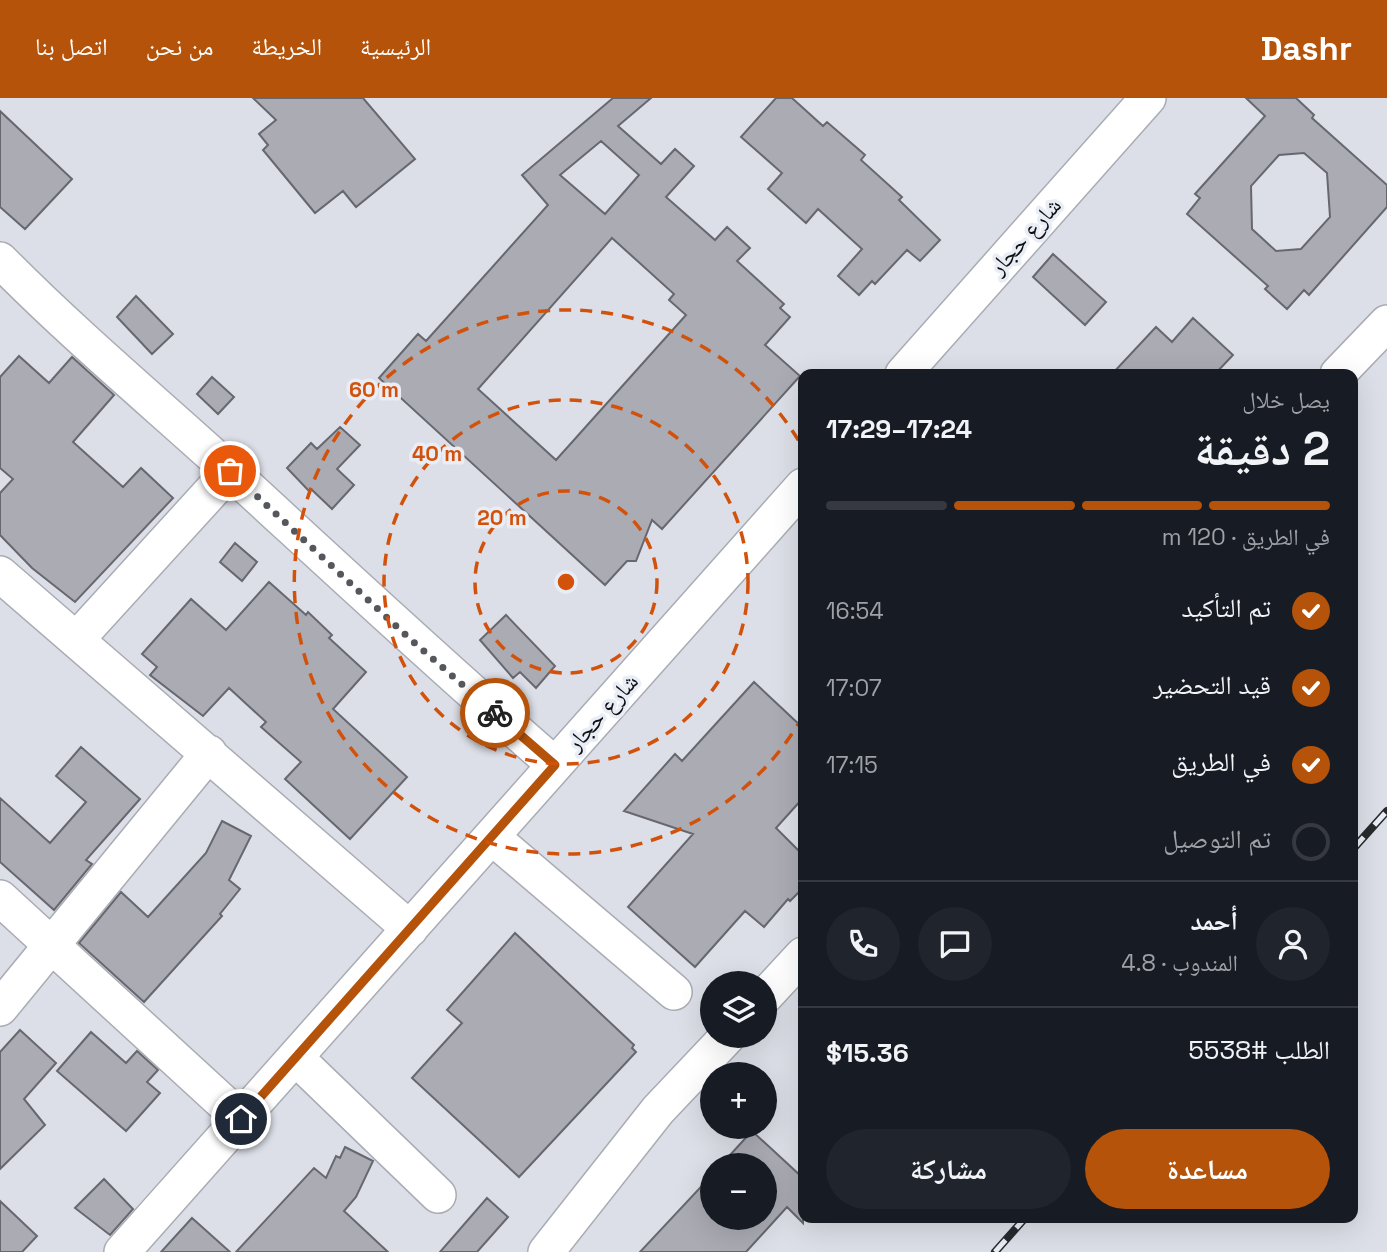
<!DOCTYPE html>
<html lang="ar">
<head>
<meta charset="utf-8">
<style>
	:root { --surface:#171b24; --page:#20242c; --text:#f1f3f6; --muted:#9ea1a6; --line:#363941; --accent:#b45309 }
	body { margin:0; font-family:"Space Grotesk","Noto Naskh Arabic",sans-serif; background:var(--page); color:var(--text); direction:rtl; height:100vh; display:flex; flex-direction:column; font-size:26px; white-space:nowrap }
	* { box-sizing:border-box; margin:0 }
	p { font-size:23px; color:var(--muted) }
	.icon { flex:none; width:38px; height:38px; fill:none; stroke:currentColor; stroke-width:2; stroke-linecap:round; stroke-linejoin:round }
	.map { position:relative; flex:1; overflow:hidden; direction:ltr }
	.side { position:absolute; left:798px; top:271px; width:560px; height:854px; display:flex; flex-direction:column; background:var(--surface); border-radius:14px; box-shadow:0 7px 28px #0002; direction:rtl }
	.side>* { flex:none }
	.fabs { position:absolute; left:700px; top:873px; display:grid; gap:14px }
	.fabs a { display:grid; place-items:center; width:77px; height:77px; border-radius:50%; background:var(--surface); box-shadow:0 7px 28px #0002; font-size:35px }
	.pin { position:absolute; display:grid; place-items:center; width:60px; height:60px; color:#fff; margin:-30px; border:4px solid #fff; border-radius:50%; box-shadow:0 2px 7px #0007 }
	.courier { position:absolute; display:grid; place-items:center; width:70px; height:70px; margin:-35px; border:5px solid #b45309; border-radius:50%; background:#fff; color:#222; box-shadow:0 2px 9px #0007 }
	.headline em { font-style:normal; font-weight:700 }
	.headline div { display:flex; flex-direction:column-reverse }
	.headline { display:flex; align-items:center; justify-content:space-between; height:119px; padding:0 28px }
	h1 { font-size:46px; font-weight:700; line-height:52px }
	.bar { display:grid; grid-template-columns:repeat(4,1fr); gap:10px 7px; align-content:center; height:84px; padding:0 28px }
	.bar i { height:9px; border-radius:5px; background:var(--line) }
	.bar .selected { background:var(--accent) }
	.bar p { grid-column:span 4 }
	.line { display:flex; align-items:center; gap:18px; padding:0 28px; border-top:2px solid var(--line) }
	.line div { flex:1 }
	.round { display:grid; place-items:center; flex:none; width:74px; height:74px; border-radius:37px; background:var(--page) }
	ol { padding:0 28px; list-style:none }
	li { display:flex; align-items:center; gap:21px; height:77px }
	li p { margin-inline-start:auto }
	li .icon { padding:7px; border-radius:50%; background:var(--accent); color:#fff; stroke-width:4 }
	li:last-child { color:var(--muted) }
	li i { width:38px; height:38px; border:4px solid var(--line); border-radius:50% }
	.cta { display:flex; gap:14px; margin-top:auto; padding:14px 28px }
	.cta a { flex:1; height:80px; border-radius:42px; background:var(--accent); color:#fff; font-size:28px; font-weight:700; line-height:80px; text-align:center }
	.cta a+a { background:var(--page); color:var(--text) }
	header { display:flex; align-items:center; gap:42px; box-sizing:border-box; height:98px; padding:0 35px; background:var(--accent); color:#fff }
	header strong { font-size:33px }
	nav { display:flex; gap:38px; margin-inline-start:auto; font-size:24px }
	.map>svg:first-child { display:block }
</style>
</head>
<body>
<header>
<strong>Dashr</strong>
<nav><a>الرئيسية</a><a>الخريطة</a><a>من نحن</a><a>اتصل بنا</a></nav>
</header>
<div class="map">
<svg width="1387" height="1154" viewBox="0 0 1387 1154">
	<rect width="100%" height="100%" fill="#dcdfe7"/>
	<path fill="#ababb4" stroke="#67686f" stroke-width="2" fill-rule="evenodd" d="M253 0H363L415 61 356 109 343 93 315 115 263 52 268 47 259 36 276 22Z
		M613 0H651L618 28 661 66 675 51 694 68 666 99 715 142 727 129 750 150 737 163 784 206 780 210 790 219 765 247 800 278 662 431 652 422 636 463H627L605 487 379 280 418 236 426 243 548 107 522 77ZM601 43 639 77 605 116 560 77ZM612 140 674 196 669 202 686 217 556 362 478 291Z
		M776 0H792L823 28 827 24 865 57 861 62 902 99 899 102 940 142 920 163 907 152 875 186 872 183 859 197 838 178 862 151 818 111 806 125 768 91 782 75 741 39Z
		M1246 0H1296L1314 17 1312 20 1387 87V109L1309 197 1304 192 1287 211 1265 191 1268 188 1187 116 1200 100 1195 96 1265 18ZM1304 55 1327 75 1330 119 1301 151 1276 153 1252 131 1251 88 1279 57Z
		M0 13 72 81 25 131 0 109Z
		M1053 156 1106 204 1085 227 1033 179Z
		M136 198 173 236 152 256 117 219Z
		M1193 220 1233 257 1215 276H1112L1156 229 1172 244Z
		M19 258 49 285 72 259 114 297 73 344 123 389 141 370 173 400 75 504 32 470 0 437V395L13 381 0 370V279Z
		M212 279 234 299 218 316 197 296Z
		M340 329 360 347 337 371 354 387 332 411 311 391 309 393 287 370 311 345 317 351Z
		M235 445 257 464 242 483 220 464Z
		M269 484 306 517 308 514 332 537 329 540 366 574 333 611 407 679 350 741 285 681 301 664 261 629 266 624 229 590 203 618 150 577 157 569 142 556 191 501 226 532Z
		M506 517 555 568 536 590 520 574 513 580 480 542Z
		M754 584 803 630V700L776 730 803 757V790L790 803 788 801 764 829 745 813 695 869 628 809 693 736 624 713 675 656 682 663Z
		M81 649 140 701 86 762 92 766 54 812 0 764V700L50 745 86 704 56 678Z
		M222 723 251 738 229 782 240 791 220 816 222 818 144 904 79 845 121 794 148 819 206 755Z
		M515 835 634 947 632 950 636 954 519 1079 412 980 462 925 447 912Z
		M20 932 56 965 24 1001 45 1027 0 1071V954Z
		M91 934 126 965 137 953 158 972 147 984 160 995 126 1033 57 973Z
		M752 1033 803 1080V1125L787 1109 746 1154H640L712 1077V1120H765V1068H720Z
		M345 1049 373 1063 356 1099 344 1113 388 1154H236L314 1070 326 1080 336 1058 340 1060Z
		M104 1081 133 1111 110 1137 75 1110Z
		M487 1100 508 1119 477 1154H440Z
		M0 1103 37 1138 22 1154H0Z
		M192 1120 230 1154H161Z"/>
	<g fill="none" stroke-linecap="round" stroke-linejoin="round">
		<defs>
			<path id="minor" d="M0 162C74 237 154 304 231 374 339 473 445 572 555 667
				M903 276 1148 0
				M1338 276 1387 225
				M0 476 410 831
				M76 542 230 373
				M492 739 674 894
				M0 800 241 1021
				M765 898 803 857
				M0 910 209 655
				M296 960 438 1097
				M122 1154 803 388
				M546 1154 658 1012 728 938"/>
		</defs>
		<use href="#minor" stroke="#a9acb4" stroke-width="38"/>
		<use href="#minor" stroke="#fff" stroke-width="35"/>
		<defs>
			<path id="rail" d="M1353 751 1387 713
				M995 1154 1025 1120"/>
		</defs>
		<use href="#rail" stroke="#28292d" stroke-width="8"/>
		<use href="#rail" stroke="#e9edf5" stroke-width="5" stroke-dasharray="16" stroke-linecap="butt"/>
	</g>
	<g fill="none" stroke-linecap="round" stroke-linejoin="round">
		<path stroke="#55575c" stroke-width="7" stroke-dasharray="0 12.6" d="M230 373 410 541 495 615"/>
		<path stroke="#b45309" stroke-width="9" d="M241 1021 555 667 495 615"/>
	</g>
	<g fill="none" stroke="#d2520c" stroke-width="3.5" stroke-dasharray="12 9">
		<circle cx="566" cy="484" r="91"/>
		<circle cx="566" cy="484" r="182"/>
		<path d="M803 618A272 272 0 1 1 803 350"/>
	</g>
	<g text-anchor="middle" stroke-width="7" stroke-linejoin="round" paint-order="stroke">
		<g font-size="23" fill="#0d0e11" stroke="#e9edf5">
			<text transform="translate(1025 138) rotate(-48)" y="8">شارع حجار</text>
			<text transform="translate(602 614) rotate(-48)" y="8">شارع حجار</text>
		</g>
	</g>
	<circle cx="566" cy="484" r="10" fill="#d2520c" stroke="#e9edf5" stroke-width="3.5"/>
	<g font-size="21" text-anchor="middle" font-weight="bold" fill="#d2520c" stroke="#e9edf5" stroke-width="7" stroke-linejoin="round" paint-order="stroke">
		<text x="374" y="299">60 m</text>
		<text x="437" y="363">40 m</text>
		<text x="502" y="427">20 m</text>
	</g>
</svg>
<div class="fabs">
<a><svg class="icon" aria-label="layers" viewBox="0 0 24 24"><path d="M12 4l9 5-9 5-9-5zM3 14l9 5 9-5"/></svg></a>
<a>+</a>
<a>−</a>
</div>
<div class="pin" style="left:230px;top:373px;background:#ea580c"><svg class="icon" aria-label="bag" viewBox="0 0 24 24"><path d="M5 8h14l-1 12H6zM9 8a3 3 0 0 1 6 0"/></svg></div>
<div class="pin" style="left:241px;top:1021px;background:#1f2937"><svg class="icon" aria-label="home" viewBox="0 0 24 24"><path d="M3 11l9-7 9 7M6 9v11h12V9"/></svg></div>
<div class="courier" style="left:495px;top:615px"><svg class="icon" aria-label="bike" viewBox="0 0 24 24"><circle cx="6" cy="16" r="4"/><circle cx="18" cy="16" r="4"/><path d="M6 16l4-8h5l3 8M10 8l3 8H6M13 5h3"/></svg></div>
<section class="side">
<div class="headline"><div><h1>2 دقيقة</h1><p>يصل خلال</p></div><em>17:24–17:29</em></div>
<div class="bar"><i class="selected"></i><i class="selected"></i><i class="selected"></i><i></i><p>في الطريق · 120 m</p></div>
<ol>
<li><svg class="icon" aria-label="check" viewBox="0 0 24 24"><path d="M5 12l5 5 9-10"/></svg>تم التأكيد<p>16:54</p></li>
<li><svg class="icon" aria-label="check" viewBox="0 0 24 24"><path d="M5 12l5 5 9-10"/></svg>قيد التحضير<p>17:07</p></li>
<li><svg class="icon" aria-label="check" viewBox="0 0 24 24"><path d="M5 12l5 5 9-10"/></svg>في الطريق<p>17:15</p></li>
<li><i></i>تم التوصيل</li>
</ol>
<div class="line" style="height:126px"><a class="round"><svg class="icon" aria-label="person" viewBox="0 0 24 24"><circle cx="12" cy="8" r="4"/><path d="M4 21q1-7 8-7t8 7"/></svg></a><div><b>أحمد</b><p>المندوب · 4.8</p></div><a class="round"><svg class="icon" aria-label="chat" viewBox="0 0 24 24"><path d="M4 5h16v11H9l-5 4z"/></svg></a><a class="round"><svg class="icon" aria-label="phone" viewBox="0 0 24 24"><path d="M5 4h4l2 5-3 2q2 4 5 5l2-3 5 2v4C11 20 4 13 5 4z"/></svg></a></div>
<div class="line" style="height:91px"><div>الطلب #5538</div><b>$15.36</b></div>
<div class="cta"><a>مساعدة</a><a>مشاركة</a></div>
</section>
</div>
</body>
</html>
